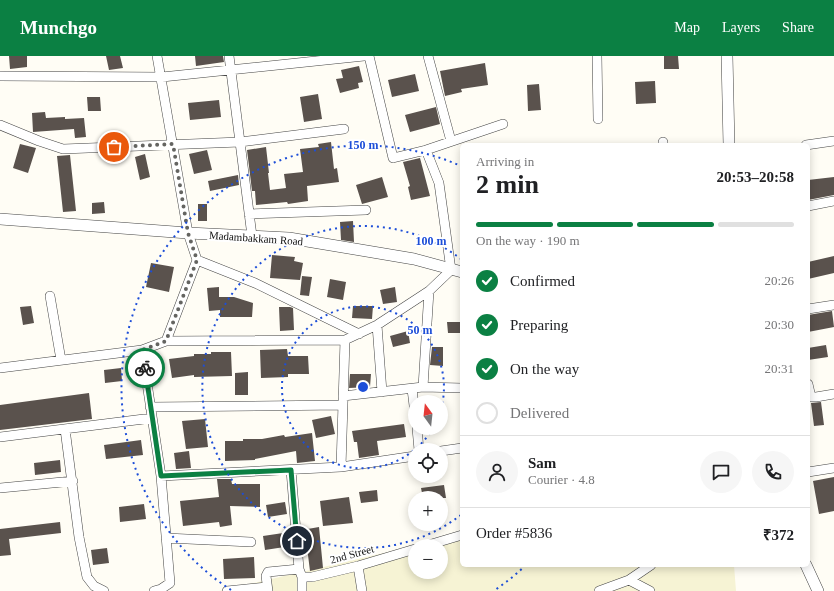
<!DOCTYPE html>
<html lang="en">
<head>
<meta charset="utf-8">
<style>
	:root { --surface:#fff; --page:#f6f6f6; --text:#202124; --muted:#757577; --line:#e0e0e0; --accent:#0b8043 }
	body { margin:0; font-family:Georgia,serif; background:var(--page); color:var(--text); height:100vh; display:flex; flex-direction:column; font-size:15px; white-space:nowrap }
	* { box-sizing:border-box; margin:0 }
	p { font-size:13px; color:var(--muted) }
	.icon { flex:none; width:22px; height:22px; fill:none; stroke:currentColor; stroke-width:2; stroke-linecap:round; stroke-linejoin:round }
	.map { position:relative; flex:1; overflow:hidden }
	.panel { position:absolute; left:460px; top:87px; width:350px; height:424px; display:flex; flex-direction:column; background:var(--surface); border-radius:6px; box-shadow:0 2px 10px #0003 }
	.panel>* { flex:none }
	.needle { width:26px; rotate:345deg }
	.fabs { position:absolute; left:408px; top:339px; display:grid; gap:8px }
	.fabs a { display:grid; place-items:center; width:40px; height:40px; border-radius:50%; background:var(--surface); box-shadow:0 2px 10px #0003; font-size:20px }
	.pin { position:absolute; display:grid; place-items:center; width:34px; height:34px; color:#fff; margin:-17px; border:2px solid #fff; border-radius:50%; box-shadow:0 1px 4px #0007 }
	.courier { position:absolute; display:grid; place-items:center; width:40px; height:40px; margin:-20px; border:3px solid #0b8043; border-radius:50%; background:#fff; color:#222; box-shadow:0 1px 5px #0007 }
	.head em { font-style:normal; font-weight:600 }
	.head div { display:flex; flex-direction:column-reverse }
	.head { display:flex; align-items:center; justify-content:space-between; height:68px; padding:0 16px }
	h1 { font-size:26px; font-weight:600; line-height:30px }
	.bar { display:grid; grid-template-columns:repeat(4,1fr); gap:6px 4px; align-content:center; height:48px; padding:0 16px }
	.bar i { height:5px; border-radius:3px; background:var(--line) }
	.bar .current { background:var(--accent) }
	.bar p { grid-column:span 4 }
	.line { display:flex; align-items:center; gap:10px; padding:0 16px; border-top:1px solid var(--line) }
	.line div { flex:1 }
	.round { display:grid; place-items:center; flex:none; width:42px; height:42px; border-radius:21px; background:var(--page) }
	ol { padding:0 16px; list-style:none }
	li { display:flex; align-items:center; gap:12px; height:44px }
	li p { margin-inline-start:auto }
	li .icon { padding:4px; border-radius:50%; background:var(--accent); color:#fff; stroke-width:4 }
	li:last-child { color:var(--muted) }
	li i { width:22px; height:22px; border:2px solid var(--line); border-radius:50% }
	header { display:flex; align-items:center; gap:24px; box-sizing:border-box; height:56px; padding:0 20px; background:var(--accent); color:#fff }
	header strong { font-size:19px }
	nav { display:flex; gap:22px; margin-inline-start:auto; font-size:14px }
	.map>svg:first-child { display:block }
</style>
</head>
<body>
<header>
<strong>Munchgo</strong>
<nav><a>Map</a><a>Layers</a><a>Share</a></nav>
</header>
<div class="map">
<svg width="834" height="535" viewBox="0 0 834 535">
	<rect width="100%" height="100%" fill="#fffdf5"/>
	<path fill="#f6f3d4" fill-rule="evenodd" d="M462 479V509H734L736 535H219ZM415 490H441V516H415Z"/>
	<path fill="#5a524d" d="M9 0H27V11L10 13Z
		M106 0H120L123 12 109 14Z
		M195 0H223L224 6 196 10Z
		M664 0H678L679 13H664Z
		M485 7 488 29 461 33 462 36 445 40 440 15Z
		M359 10 363 26 358 27 359 32 340 37 336 23 343 22 341 14Z
		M415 18 419 35 392 41 388 24Z
		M655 25 656 47 636 48 635 26Z
		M539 28 541 54 528 55 527 29Z
		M318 38 322 63 304 66 300 41Z
		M87 41H100L101 55H88Z
		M219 44 221 61 190 64 188 47Z
		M436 51 440 68 410 76 405 59Z
		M45 56 46 62 65 61V63L84 62 86 81 75 82 74 73 33 76 32 57Z
		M331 86 334 113 337 112 339 126 307 130 308 145 288 148 287 146 256 149 255 135H252L247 94 266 91 269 117H268L270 134 286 132 284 118 303 116 300 93 319 91 318 88Z
		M20 88 36 92 28 117 13 112Z
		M207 94 212 114 194 118 189 98Z
		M145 98 150 121 140 124 135 101Z
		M70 99 76 155 63 156 57 100Z
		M420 102 430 140 411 144 408 131 410 130 403 106Z
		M238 119 239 129 210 135 208 125Z
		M382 121 388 141 362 148 356 129Z
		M834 121V139L808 144V124Z
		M104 146 105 157 92 158V147Z
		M198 148H207V165H198Z
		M353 165 354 186 341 184 340 166Z
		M272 199 295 201 294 205 303 207 300 224 270 222Z
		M834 200V217L808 223V206Z
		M151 207 174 211 169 236 146 231Z
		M302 220 312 221 309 240 300 239Z
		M330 223 346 226 343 244 327 241Z
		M219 231V241H234L253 247 252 261H220V254L209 255 207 232Z
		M395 231 397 246 383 248 380 234Z
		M31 250 34 267 23 269 20 251Z
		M353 250H373L372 263 352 262Z
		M279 251H290L293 252 294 274 280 275Z
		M832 255 834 271 808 276V259Z
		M447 266H462V277H448Z
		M408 275 410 287 393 291 390 280Z
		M826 289 828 301 808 304V292Z
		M432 291H443V310L430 309Z
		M287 293 288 300H308L309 318H288V321L261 322 260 294Z
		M211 296H231L232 320 194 321V319L172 322 169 303 194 300V298H211Z
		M121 312 122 325 105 327 104 314Z
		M248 316V339H235V317Z
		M350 318H371L370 331 349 332Z
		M89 337 92 363 0 374V349Z
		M821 346 824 369 814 370 811 347Z
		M331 360 335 378 316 382 312 364Z
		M205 363 208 391 186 393 182 365Z
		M404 368 406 381 377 385 379 399 359 402 357 386H354L352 375Z
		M312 377 315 405 297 407 296 395 255 403V404L225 405V385H243V383H262L284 379 285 381Z
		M141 384 143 399 106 403 104 389Z
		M189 395 191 412 176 413 174 397Z
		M60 404 61 416 35 419 34 407Z
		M834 421V455L819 458 813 425Z
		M217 423H231L232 428H260V451L230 450 232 469 220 471 219 466 183 470 180 445 219 441Z
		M444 429 446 442H423L421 432Z
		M377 434 378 445 361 447 359 436Z
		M349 441 353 467 323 470 320 445Z
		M285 446 287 458 268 461 266 449Z
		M144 448 146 463 120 466 119 451Z
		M60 466 61 477 9 483 11 499 0 500V473Z
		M319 471 323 512 310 515 307 491 306 487 303 488 302 474Z
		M290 476 291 490 265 494 263 480Z
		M107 492 109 507 93 509 91 494Z
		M254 501 255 522 224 523 223 503Z"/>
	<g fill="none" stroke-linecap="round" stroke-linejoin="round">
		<defs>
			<path id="minor" d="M229 0 252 180
				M369 0 393 102 426 94 503 68
				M428 0 451 85
				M597 0 598 63
				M0 20 162 21 364 0
				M0 69 39 85 63 93 240 86 344 73
				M663 86V89
				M806 89 834 85
				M808 150 834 145
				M249 158 366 154
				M197 204 255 227 359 278
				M50 240 61 304
				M808 253 834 249
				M377 269 382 336
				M166 285 345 284
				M142 294 161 420 170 527 161 533 154 535
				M0 312 142 294 166 285 197 204 188 177 157 0
				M808 328 811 341H816L834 338
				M423 331 429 235
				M412 333 415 358
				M343 340 423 331 462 332
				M150 351 343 349
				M417 372 419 394
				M65 373 79 481 87 521 94 530 104 535
				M0 381 152 362
				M441 395 462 392
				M341 411 345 284 377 269 429 235 451 214 439 127 426 94
				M291 414 299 513 302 521H312L358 510 415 493
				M808 416 834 412
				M161 420 341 411 415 400
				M0 432 73 425
				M166 482 251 486
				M425 490 462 479
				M358 510 362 535
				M302 521V535
				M629 524 650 535
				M227 535 267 531
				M268 535 266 520 268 516 299 513
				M599 535 629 524 651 509"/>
			<path id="tertiary" d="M727 0 729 89
				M0 163 188 177 289 182 414 203 462 216
				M806 509 818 535"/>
		</defs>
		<use href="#minor" stroke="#444" stroke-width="10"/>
		<use href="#tertiary" stroke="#444" stroke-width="12"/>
		<use href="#minor" stroke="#fff" stroke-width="9"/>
		<use href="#tertiary" stroke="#fff" stroke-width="11"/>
	</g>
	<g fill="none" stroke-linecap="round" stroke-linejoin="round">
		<path stroke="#646461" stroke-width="4" stroke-dasharray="0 7.2" d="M114 91 173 88 188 177 197 204 166 285 142 294 145 312"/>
		<path stroke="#0b8043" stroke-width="5" d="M145 312 161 420 291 414 297 485"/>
	</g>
	<g fill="none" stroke="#1d4ed8" stroke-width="2" stroke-dasharray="2 4">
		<path d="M433 372A81 81 0 1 1 441 353"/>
		<path d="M461 459A161 161 0 1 1 461 203"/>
		<path d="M526 509A242 242 0 0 1 495 534M231 534A242 242 0 0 1 461 110"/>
	</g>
	<g text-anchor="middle" stroke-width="4" stroke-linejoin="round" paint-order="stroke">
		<g font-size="11" fill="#111" stroke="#fff">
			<text transform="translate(256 182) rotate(4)" y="4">Madambakkam Road</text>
			<text transform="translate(352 498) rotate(-15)" y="4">2nd Street</text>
		</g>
	</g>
	<circle cx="363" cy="331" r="6" fill="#1d4ed8" stroke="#fff" stroke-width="2"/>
	<g font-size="12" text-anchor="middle" font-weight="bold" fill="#1d4ed8" stroke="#fff" stroke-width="4" stroke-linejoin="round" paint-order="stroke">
		<text x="363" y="93">150 m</text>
		<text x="431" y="189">100 m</text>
		<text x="420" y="278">50 m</text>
	</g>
</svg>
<div class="fabs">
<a><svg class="needle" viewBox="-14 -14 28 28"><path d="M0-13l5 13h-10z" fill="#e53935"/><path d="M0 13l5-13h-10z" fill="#757577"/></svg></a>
<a><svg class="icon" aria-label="locate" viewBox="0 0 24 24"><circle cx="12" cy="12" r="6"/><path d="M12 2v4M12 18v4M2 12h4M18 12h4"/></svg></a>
<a>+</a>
<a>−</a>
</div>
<div class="pin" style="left:114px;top:91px;background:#ea580c"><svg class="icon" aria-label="bag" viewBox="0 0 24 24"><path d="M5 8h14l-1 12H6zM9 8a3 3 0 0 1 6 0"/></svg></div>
<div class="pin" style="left:297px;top:485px;background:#1f2937"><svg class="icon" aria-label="home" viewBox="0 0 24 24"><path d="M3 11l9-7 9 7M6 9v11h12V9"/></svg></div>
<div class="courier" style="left:145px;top:312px"><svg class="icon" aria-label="bike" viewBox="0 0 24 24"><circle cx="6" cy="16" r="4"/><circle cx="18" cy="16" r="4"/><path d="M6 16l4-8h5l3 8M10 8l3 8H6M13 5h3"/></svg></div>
<section class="panel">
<div class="head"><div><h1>2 min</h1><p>Arriving in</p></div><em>20:53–20:58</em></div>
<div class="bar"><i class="current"></i><i class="current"></i><i class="current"></i><i></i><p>On the way · 190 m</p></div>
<ol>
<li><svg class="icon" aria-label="check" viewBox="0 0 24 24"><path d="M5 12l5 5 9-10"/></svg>Confirmed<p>20:26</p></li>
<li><svg class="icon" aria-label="check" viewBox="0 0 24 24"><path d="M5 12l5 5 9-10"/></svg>Preparing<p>20:30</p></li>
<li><svg class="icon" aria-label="check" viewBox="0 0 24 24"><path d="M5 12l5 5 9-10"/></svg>On the way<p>20:31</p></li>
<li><i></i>Delivered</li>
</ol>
<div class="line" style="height:72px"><a class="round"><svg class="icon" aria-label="person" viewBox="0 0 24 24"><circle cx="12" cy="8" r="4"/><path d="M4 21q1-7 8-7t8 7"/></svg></a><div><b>Sam</b><p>Courier · 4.8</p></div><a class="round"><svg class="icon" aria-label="chat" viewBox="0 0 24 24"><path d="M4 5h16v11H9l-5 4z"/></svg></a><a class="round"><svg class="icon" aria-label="phone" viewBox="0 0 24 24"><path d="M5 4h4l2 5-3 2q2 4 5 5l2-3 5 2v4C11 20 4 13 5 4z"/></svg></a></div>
<div class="line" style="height:52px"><div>Order #5836</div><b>₹372</b></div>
</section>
</div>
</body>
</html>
